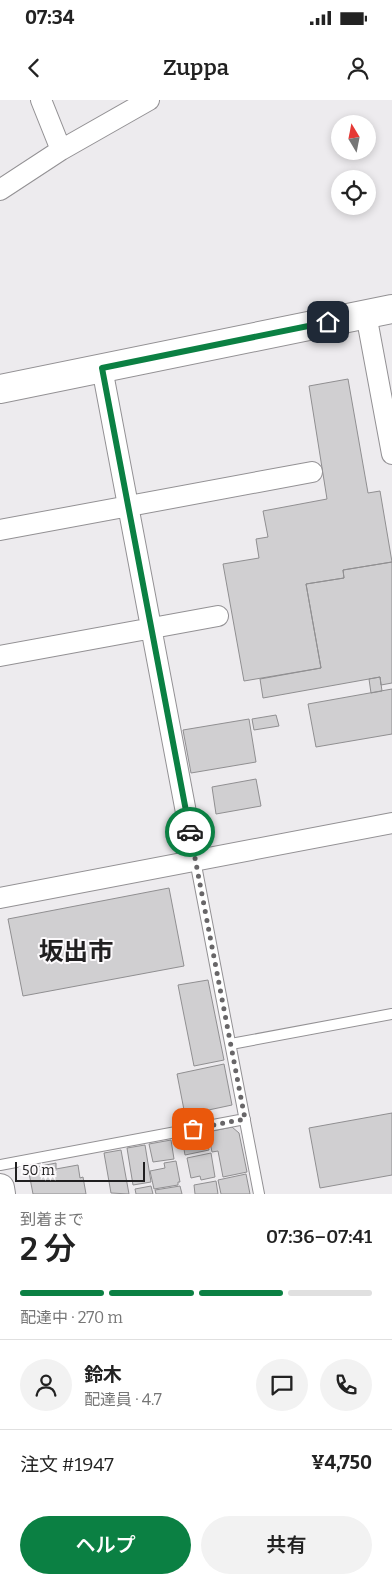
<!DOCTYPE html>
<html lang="ja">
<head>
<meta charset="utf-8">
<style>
	:root { --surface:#fff; --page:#f2f2f2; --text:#222; --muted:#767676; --line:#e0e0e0; --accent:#0b8043 }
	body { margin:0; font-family:Bitter,"Noto Sans JP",serif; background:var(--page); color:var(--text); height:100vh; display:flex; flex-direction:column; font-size:19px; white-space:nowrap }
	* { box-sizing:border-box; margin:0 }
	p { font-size:16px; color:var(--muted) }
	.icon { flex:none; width:28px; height:28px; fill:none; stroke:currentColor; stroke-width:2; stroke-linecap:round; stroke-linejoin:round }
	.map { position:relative; height:1094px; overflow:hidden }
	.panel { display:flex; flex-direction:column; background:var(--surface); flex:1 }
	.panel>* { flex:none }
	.needle { width:32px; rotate:350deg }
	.buttons { position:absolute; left:331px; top:15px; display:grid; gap:10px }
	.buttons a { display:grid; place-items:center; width:45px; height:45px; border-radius:50%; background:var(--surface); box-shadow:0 2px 8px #0003; font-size:25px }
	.scale { position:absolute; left:15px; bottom:12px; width:130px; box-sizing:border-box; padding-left:5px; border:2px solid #201f20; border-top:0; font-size:14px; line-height:18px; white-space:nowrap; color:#201f20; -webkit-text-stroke:4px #fbf9fb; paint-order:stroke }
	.pin { position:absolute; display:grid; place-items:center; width:42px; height:42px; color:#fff; margin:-21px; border-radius:10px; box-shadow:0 2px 8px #0006 }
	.courier { position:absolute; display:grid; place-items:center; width:50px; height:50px; margin:-25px; border:4px solid #0b8043; border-radius:50%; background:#fff; color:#222; box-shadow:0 1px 6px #0007 }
	.summary em { font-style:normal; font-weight:600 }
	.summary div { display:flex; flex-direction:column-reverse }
	.summary { display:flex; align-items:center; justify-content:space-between; height:85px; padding:0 20px }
	h1 { font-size:32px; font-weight:600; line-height:38px }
	.bar { display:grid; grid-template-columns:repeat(4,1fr); gap:8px 5px; align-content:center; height:60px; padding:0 20px }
	.bar i { height:6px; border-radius:4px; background:var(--line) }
	.bar .on { background:var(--accent) }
	.bar p { grid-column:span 4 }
	.line { display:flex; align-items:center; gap:12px; padding:0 20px; border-top:1px solid var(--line) }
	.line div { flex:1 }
	.round { display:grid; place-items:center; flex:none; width:52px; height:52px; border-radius:26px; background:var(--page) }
	.cta { display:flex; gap:10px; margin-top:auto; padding:10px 20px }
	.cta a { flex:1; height:58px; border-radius:30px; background:var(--accent); color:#fff; font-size:20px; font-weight:600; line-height:58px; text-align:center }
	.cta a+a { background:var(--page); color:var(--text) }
	.status { display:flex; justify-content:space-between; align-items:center; height:35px; padding:0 25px; background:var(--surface); direction:ltr }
	.status svg { height:14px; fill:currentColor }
	header { display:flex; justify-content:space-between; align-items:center; height:65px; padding:0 20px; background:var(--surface); font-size:22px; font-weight:600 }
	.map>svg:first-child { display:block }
</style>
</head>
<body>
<div class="status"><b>07:34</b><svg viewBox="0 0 49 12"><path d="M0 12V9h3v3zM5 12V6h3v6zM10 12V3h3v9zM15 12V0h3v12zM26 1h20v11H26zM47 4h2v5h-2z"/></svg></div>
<header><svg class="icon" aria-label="back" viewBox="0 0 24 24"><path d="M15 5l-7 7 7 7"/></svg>Zuppa<svg class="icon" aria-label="person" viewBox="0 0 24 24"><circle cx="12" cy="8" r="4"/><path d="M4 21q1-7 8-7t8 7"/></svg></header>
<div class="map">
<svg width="392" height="1094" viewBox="0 0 392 1094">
	<rect width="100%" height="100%" fill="#edebee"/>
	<path fill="#d0cfd1" stroke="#908f91" d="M348 279 368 393 380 391 392 462 343 470 344 478 306 484 321 568 244 581 223 464 259 458 256 439 268 437 263 411 327 399 309 286Z
		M392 462V583L381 585 380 577 263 598 260 579 321 568 306 484 344 478 343 470Z
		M380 577 382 591 371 593 369 579Z
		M392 589V634L316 647 308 604Z
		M276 615 279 626 254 630 252 619Z
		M249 619 256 662 191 673 183 630Z
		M256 679 261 706 216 714 212 687Z
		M169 788 184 866 23 896 8 819Z
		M208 880 224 960 194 966 178 885Z
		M224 964 232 1005 185 1015 177 974Z
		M392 1013V1075L320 1088 309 1028Z
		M232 1027 239 1033 247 1072 223 1077 218 1051 212 1052 208 1032Z
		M206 1033 209 1050 185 1055 182 1038Z
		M171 1040 174 1059 153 1062 149 1044Z
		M145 1045 151 1082 133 1085 127 1048Z
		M121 1050 129 1094 111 1093 104 1053Z
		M211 1053 215 1077 201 1080 200 1076 191 1078 187 1058Z
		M176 1061 180 1082H178V1085L154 1089 150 1071 165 1068 164 1063Z
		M56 1063V1069L78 1065 80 1078 83 1077 86 1094H33L29 1073 32 1072 31 1068Z
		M246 1074 250 1094H221L218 1080Z
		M216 1081 218 1094H195L194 1085Z
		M151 1086 153 1094H136L135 1089Z
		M180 1086 182 1094H156L155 1090Z"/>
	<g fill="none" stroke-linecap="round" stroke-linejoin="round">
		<defs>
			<path id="lane" d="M195 760 259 1094
				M231 944 392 914
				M0 1065 245 1019"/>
			<path id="street" d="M41 0 61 50
				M0 90 61 50 149 0
				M366 214 392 354
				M102 268 195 760
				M0 430 312 372
				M0 556 218 516
				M0 798 392 723"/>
			<path id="secondary" d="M0 1088 1 1094"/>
			<path id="primary" d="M0 289 392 209"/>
		</defs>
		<use href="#lane" stroke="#939194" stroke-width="12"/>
		<use href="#street" stroke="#939194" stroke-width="22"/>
		<use href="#secondary" stroke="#939194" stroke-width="30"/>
		<use href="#primary" stroke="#939194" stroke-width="30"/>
		<use href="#lane" stroke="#fff" stroke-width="10"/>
		<use href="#street" stroke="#fff" stroke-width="20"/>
		<use href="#secondary" stroke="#fff" stroke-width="28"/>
		<use href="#primary" stroke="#fff" stroke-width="28"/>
	</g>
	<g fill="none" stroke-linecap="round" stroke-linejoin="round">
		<path stroke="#686668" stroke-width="5" stroke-dasharray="0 9" d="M190 732 245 1019 193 1029"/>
		<path stroke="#0b8043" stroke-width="6" d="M190 732 102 268 328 222"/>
	</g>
	<g text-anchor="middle" stroke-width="4" stroke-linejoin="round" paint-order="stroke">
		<g font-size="25" font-weight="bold" fill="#201f20" stroke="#fbf9fb">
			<text x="76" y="860">坂出市</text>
		</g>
	</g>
</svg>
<div class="buttons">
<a><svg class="needle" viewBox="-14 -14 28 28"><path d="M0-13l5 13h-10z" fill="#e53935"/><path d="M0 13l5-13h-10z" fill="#767676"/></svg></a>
<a><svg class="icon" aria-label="locate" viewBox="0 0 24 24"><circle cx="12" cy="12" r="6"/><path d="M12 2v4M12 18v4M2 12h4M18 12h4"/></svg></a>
</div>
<div class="scale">50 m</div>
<div class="pin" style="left:193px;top:1029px;background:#ea580c"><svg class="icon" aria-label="bag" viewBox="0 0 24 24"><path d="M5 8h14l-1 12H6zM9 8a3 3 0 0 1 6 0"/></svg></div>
<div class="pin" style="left:328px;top:222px;background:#1f2937"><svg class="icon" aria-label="home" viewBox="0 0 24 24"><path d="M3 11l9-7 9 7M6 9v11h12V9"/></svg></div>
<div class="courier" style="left:190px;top:732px"><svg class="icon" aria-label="car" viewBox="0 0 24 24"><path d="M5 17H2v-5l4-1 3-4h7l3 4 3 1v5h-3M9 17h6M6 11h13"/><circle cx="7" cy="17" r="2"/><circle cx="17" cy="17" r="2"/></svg></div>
</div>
<section class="panel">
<div class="summary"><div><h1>2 分</h1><p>到着まで</p></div><em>07:36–07:41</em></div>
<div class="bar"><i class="on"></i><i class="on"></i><i class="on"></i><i></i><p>配達中 · 270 m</p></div>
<div class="line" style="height:90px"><a class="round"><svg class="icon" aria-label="person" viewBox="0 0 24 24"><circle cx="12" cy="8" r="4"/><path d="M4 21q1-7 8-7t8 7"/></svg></a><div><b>鈴木</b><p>配達員 · 4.7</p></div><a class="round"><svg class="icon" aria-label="chat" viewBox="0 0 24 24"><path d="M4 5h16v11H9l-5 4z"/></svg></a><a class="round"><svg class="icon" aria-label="phone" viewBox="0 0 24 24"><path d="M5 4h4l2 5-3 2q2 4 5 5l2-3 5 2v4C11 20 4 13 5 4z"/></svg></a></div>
<div class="line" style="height:65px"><div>注文 #1947</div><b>¥4,750</b></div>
<div class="cta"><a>ヘルプ</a><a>共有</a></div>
</section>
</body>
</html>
